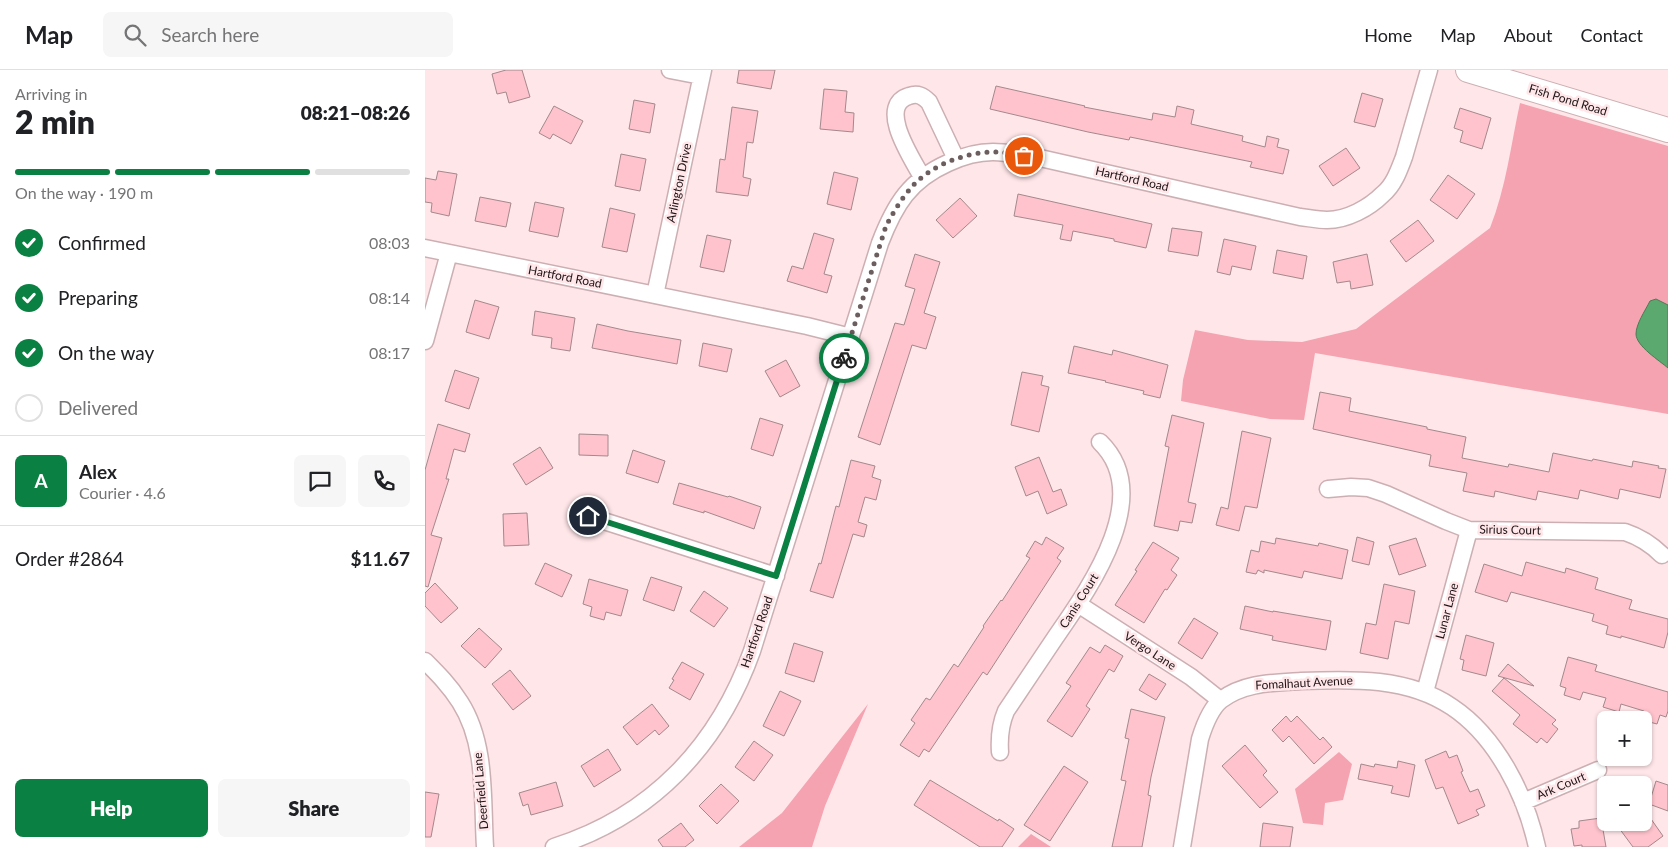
<!DOCTYPE html>
<html lang="en">
<head>
<meta charset="utf-8">
<style>
	:root { --surface:#fff; --page:#f6f6f6; --text:#202124; --muted:#757577; --line:#e0e0e0; --accent:#0b8043 }
	body { margin:0; font-family:Lato,sans-serif; background:var(--page); color:var(--text); height:100vh; display:flex; flex-direction:column; font-size:19px; white-space:nowrap }
	* { box-sizing:border-box; margin:0 }
	p { font-size:16px; color:var(--muted) }
	.icon { flex:none; width:28px; height:28px; fill:none; stroke:currentColor; stroke-width:2; stroke-linecap:round; stroke-linejoin:round }
	.map { position:relative; flex:1; overflow:hidden }
	.side { display:flex; flex-direction:column; background:var(--surface); width:425px }
	.side>* { flex:none }
	.tools { position:absolute; left:1172px; top:641px; display:grid; gap:10px }
	.tools a { display:grid; place-items:center; width:55px; height:55px; border-radius:8px; background:var(--surface); box-shadow:0 1px 4px #0004; font-size:25px }
	.pin { position:absolute; display:grid; place-items:center; width:42px; height:42px; color:#fff; margin:-21px; border:2px solid #fff; border-radius:50%; box-shadow:0 1px 5px #0007 }
	.courier { position:absolute; display:grid; place-items:center; width:50px; height:50px; margin:-25px; border:4px solid #0b8043; border-radius:50%; background:#fff; color:#222; box-shadow:0 1px 6px #0007 }
	.head em { font-style:normal; font-weight:800 }
	.head div { display:flex; flex-direction:column-reverse }
	.head { display:flex; align-items:center; justify-content:space-between; height:85px; padding:0 15px }
	h1 { font-size:32px; font-weight:800; line-height:38px }
	.bar { display:grid; grid-template-columns:repeat(4,1fr); gap:8px 5px; align-content:center; height:60px; padding:0 15px }
	.bar i { height:6px; border-radius:4px; background:var(--line) }
	.bar .selected { background:var(--accent) }
	.bar p { grid-column:span 4 }
	.line { display:flex; align-items:center; gap:12px; padding:0 15px; border-top:1px solid var(--line) }
	.line div { flex:1 }
	.round { display:grid; place-items:center; flex:none; width:52px; height:52px; border-radius:8px; background:var(--page) }
	ol { padding:0 15px; list-style:none }
	li { display:flex; align-items:center; gap:15px; height:55px }
	li p { margin-inline-start:auto }
	li .icon { padding:5px; border-radius:50%; background:var(--accent); color:#fff; stroke-width:4 }
	li:last-child { color:var(--muted) }
	li i { width:28px; height:28px; border:2px solid var(--line); border-radius:50% }
	.action { display:flex; gap:10px; margin-top:auto; padding:10px 15px }
	.action a { flex:1; height:58px; border-radius:8px; background:var(--accent); color:#fff; font-size:20px; font-weight:800; line-height:58px; text-align:center }
	.action a+a { background:var(--page); color:var(--text) }
	header { display:flex; align-items:center; gap:30px; box-sizing:border-box; height:70px; padding:0 25px; background:var(--surface); border-bottom:1px solid var(--line) }
	header strong { font-size:24px }
	nav { display:flex; gap:28px; margin-inline-start:auto; font-size:18px }
	.search { width:350px; height:45px; background:var(--page); display:flex; align-items:center; gap:12px; box-sizing:border-box; padding:0 18px; border-radius:8px; color:var(--muted); font-size:19px }
	main { display:flex; flex:1; min-height:0 }
	.map>svg:first-child { display:block }
</style>
</head>
<body>
<header>
<strong>Map</strong>
<div class="search"><svg class="icon" aria-label="search" viewBox="0 0 24 24"><circle cx="10" cy="10" r="6"/><path d="M15 15l6 6"/></svg>Search here</div>
<nav><a>Home</a><a>Map</a><a>About</a><a>Contact</a></nav>
</header>
<main>
<section class="side">
<div class="head"><div><h1>2 min</h1><p>Arriving in</p></div><em>08:21–08:26</em></div>
<div class="bar"><i class="selected"></i><i class="selected"></i><i class="selected"></i><i></i><p>On the way · 190 m</p></div>
<ol>
<li><svg class="icon" aria-label="check" viewBox="0 0 24 24"><path d="M5 12l5 5 9-10"/></svg>Confirmed<p>08:03</p></li>
<li><svg class="icon" aria-label="check" viewBox="0 0 24 24"><path d="M5 12l5 5 9-10"/></svg>Preparing<p>08:14</p></li>
<li><svg class="icon" aria-label="check" viewBox="0 0 24 24"><path d="M5 12l5 5 9-10"/></svg>On the way<p>08:17</p></li>
<li><i></i>Delivered</li>
</ol>
<div class="line" style="height:90px"><b class="round" style="background:var(--accent);color:#fff">A</b><div><b>Alex</b><p>Courier · 4.6</p></div><a class="round"><svg class="icon" aria-label="chat" viewBox="0 0 24 24"><path d="M4 5h16v11H9l-5 4z"/></svg></a><a class="round"><svg class="icon" aria-label="phone" viewBox="0 0 24 24"><path d="M5 4h4l2 5-3 2q2 4 5 5l2-3 5 2v4C11 20 4 13 5 4z"/></svg></a></div>
<div class="line" style="height:65px"><div>Order #2864</div><b>$11.67</b></div>
<div class="action"><a>Help</a><a>Share</a></div>
</section>
<div class="map">
<svg width="1243" height="777" viewBox="0 0 1243 777">
	<rect width="100%" height="100%" fill="#ffe6e9"/>
	<path fill="#f5a3b0" d="M1095 33 1243 76V344L890 283 879 350 845 349 756 331 758 310 770 260 823 270 877 272 931 259 1065 158C1081 118 1086 74 1095 33Z
		M443 634 400 736 387 777H314L357 743Z
		M914 682 927 694 918 730 900 733 898 755 878 753 870 719Z
		M606 764 626 777H593Z"/>
	<path fill="#5ca96f" stroke="#497c54" d="M1231 229 1243 235V298C1235 291 1211 276 1211 264 1211 254 1220 241 1225 231Z"/>
	<path fill="#fec3cc" stroke="#a4888c" d="M81 0H97L105 27 84 33 81 22 72 24 67 4Z
		M314 0H350L346 19 312 13Z
		M571 16 660 36 659 37 727 50 728 43 750 47 752 36 769 40 766 54 818 66 817 71 840 77 842 66 854 69 852 77 864 80 858 104 825 97 827 92 705 67 704 70 663 62 565 39Z
		M399 19 422 21 420 42 429 43 428 62 395 59Z
		M937 23 958 29 950 57 929 52Z
		M209 30 230 34 225 63 204 59Z
		M129 36 158 51 146 74 128 64 125 69 114 63Z
		M307 37 333 41 328 73 322 72 318 107 326 109 323 126 291 122 295 89 300 90Z
		M1035 38 1066 48 1057 79 1035 72 1038 61 1029 58Z
		M921 78 935 98 908 116 894 96Z
		M196 84 221 89 215 121 190 116Z
		M13 101 32 104 24 146 6 142 7 133 0 132V108L11 110Z
		M409 102 433 108 426 140 402 134Z
		M1023 105 1050 124 1032 149 1005 130Z
		M593 124 727 154 721 178 689 171V169L648 161 646 171 635 169 638 155 589 146Z
		M55 127 86 133 81 157 50 151Z
		M535 128 552 146 528 168 511 150Z
		M110 132 139 138 133 167 104 161Z
		M185 138 210 144 202 182 177 177Z
		M993 150 1009 171 981 192 965 171Z
		M747 158 777 162 773 186 743 181Z
		M389 163 409 169 399 204 407 206 402 223 362 211 367 196 378 199Z
		M282 165 306 170 299 202 275 197Z
		M799 169 831 176 826 200 807 196 805 205 792 202Z
		M852 180 882 186 878 209 848 203Z
		M490 184 515 192 499 243 511 247 501 279 487 275 455 375 433 367 470 253 479 255 490 219 480 216Z
		M942 184 948 215 926 219 925 211 912 213 908 192Z
		M50 230 74 237 64 269 41 262Z
		M110 241 150 248 145 281 126 278 127 268 107 265Z
		M172 254 203 261 256 270 252 294 167 278Z
		M278 273 307 279 302 302 274 296Z
		M649 276 687 285 688 280 743 295 735 328 718 324 719 321 680 312 681 311 643 303Z
		M361 290 375 316 355 327 340 301Z
		M30 300 54 308 44 339 20 331Z
		M597 302 618 306 616 315 624 317 614 362 586 355Z
		M895 322 926 328 924 341 1002 357V359L1041 367 1037 388 1083 397 1084 394 1124 402 1128 383 1167 391 1168 389 1207 397 1208 391 1234 396 1233 398 1241 399 1235 428 1195 419 1193 429 1155 420 1153 429 1113 421 1111 430 1070 421 1069 427 1038 421 1042 403 1004 396 1006 385 888 359Z
		M747 345 779 353 763 432 771 434 767 453 755 451 753 461 729 456 744 377 740 376Z
		M335 348 358 355 348 386 326 379Z
		M13 354 45 364 40 382 29 379 21 409H24L6 465 17 468 3 517 0 516V400Z
		M817 361 846 368 832 438 820 436 814 461 791 455 796 437 803 439Z
		M154 364 183 365V386L154 385Z
		M115 377 128 398 101 415 88 394Z
		M208 380 240 391 233 413 201 403Z
		M614 387 628 422 636 419 642 435 622 444 613 421 601 426 590 397Z
		M426 390 450 396 447 407 456 410 451 430 440 427 433 452 442 455 439 467 428 464 408 528 385 521 394 493 396 494 411 436 414 437Z
		M254 413 303 427 304 426 336 437 329 459 279 441V443L248 434Z
		M102 443 104 475 79 476 78 444Z
		M621 467 639 478 632 488 636 491 562 605 558 602 504 682 499 679 494 687 475 675 490 653 486 650 501 628 505 630 529 594 533 597 559 557 558 556 576 530 577 531 605 488 601 486 610 471 617 475Z
		M932 467 949 472 944 495 927 491Z
		M851 468 893 476 894 473 923 480 917 509 879 501 877 508 839 500V503L833 500 831 504 821 502 826 480 834 482 836 471 850 474Z
		M991 468 1001 496 974 505 964 476Z
		M728 472 754 488 746 500 752 505 742 520 740 519 719 553 690 535 712 501 710 500Z
		M1101 492 1140 503 1141 498 1173 508 1170 519 1207 530 1204 539 1243 549V562L1239 578 1196 566V568L1181 564 1183 556 1167 551 1169 544 1086 522 1082 532 1050 522 1059 494 1097 506Z
		M120 493 147 505 137 527 110 514Z
		M226 507 257 517 249 541 218 530Z
		M164 509 203 520 196 546 181 542 179 550 165 546 167 537 158 534Z
		M10 513 33 538 16 553 0 536V523Z
		M959 514 990 521 984 554 970 551 963 589 935 583 941 553 951 555Z
		M279 521 303 538 289 557 265 541Z
		M820 536 848 542V541L906 551 901 580 847 570 848 566 815 559Z
		M769 548 793 563 777 589 753 573Z
		M54 558 77 579 60 598 36 576Z
		M1041 565 1069 573 1061 606 1037 600 1039 590 1035 589Z
		M369 573 398 582 389 612 360 603Z
		M680 575 698 586 689 602 684 599 661 636 665 639 647 667 622 651 646 616 641 613 665 577 675 583Z
		M1143 587 1172 595 1170 601 1243 622V641L1241 647 1235 645 1232 654 1217 650 1219 641 1196 634 1194 642 1178 637 1181 628 1158 622 1155 630 1139 625 1141 618 1135 616Z
		M257 592 279 604 265 630 244 618 249 610 247 609Z
		M1083 594 1109 616 1073 606Z
		M85 600 106 626 88 640 67 614Z
		M724 604 741 614 731 630 714 620Z
		M1079 608 1131 650 1127 654 1133 659 1122 673 1116 668 1112 673 1088 654 1095 645 1067 621Z
		M355 621 376 631 359 666 338 656Z
		M227 634 244 656 234 665 230 660 212 675 198 657Z
		M706 639 740 647 726 707 723 725 726 726 717 777H687L701 711 696 710 704 669 700 668Z
		M861 646 866 652 872 646 895 670 898 667 907 677 889 694 864 666 858 672 847 660Z
		M329 671 348 685 329 711 310 697Z
		M820 675 842 701 838 705 853 722 835 738 797 696Z
		M183 679 196 700 169 717 156 696Z
		M1021 681 1024 688 1032 685 1038 701 1036 702 1045 722 1053 719 1060 736 1051 740 1054 745 1033 754 1018 717 1011 719 1000 690Z
		M973 691 990 695 984 727 966 723 968 716 933 709 936 694 949 697 950 694 972 698Z
		M639 696 663 712 625 771 599 755Z
		M505 710 573 751 574 749 589 759 577 777H555L489 735Z
		M1231 711 1243 715V741L1224 734Z
		M131 712 138 736 106 745 103 734 98 736 94 723Z
		M296 714 314 731 292 754 274 736Z
		M0 722 14 724 6 767H0Z
		M1219 739 1238 766 1223 777H1208L1194 758 1202 752H1219Z
		M1176 748 1181 777H1157V775L1149 776 1146 759 1154 758V751Z
		M256 753 269 770 260 777H238L233 770Z
		M838 753 868 757 865 777H835Z"/>
	<g fill="none" stroke-linecap="round" stroke-linejoin="round">
		<defs>
			<path id="street" d="M245 0 276 6
				M497 107C488 90 451 36 484 26 493 23 498 26 504 32L531 89
				M0 178 382 256 426 267
				M230 225 278 0
				M0 271 24 183
				M903 419 926 417 943 418 961 424 1021 451 1044 460 1200 462C1215 467 1226 474 1237 485
				M163 446 351 506
				M653 534 766 607 795 630
				M0 591C13 604 25 616 35 632 62 674 57 729 60 777
				M1000 622 1044 460
				M575 682C574 667 575 655 581 641 597 617 614 592 630 568 663 520 731 426 675 372
				M1098 732 1173 700
				M129 777C227 746 293 676 327 581L455 173C470 134 485 110 523 93 538 86 553 82 568 82 584 82 599 86 615 88L875 147C884 148 893 150 902 150 922 150 944 138 958 124 969 115 974 100 979 87L1004 0
				M757 777 775 669C779 656 785 639 796 630 820 612 849 613 876 611 927 609 983 607 1027 637 1072 667 1101 726 1112 777"/>
			<path id="secondary" d="M1043 0 1243 60"/>
		</defs>
		<use href="#street" stroke="#ccafb3" stroke-width="19"/>
		<use href="#secondary" stroke="#ccafb3" stroke-width="26"/>
		<use href="#street" stroke="#fff" stroke-width="16"/>
		<use href="#secondary" stroke="#fff" stroke-width="24"/>
	</g>
	<g fill="none" stroke-linecap="round" stroke-linejoin="round">
		<path stroke="#6c5d5f" stroke-width="5" stroke-dasharray="0 9" d="M419 288 461 156C468 143 476 129 486 118 504 96 540 82 569 82 579 82 589 84 599 86"/>
		<path stroke="#0b8043" stroke-width="6" d="M163 446 351 506 419 288"/>
	</g>
	<g text-anchor="middle" stroke-width="5" stroke-linejoin="round" paint-order="stroke">
		<g font-size="12" fill="#1d1315" stroke="#ffe6e9">
			<text transform="translate(1143 30) rotate(17)" y="4">Fish Pond Road</text>
			<text transform="translate(707 109) rotate(13)" y="4">Hartford Road</text>
			<text transform="translate(254 113) rotate(-78)" y="4">Arlington Drive</text>
			<text transform="translate(140 207) rotate(11)" y="4">Hartford Road</text>
			<text transform="translate(1085 460) rotate(1)" y="4">Sirius Court</text>
			<text transform="translate(654 531) rotate(-58)" y="4">Canis Court</text>
			<text transform="translate(1022 541) rotate(-75)" y="4">Lunar Lane</text>
			<text transform="translate(332 562) rotate(-71)" y="4">Hartford Road</text>
			<text transform="translate(725 581) rotate(33)" y="4">Vergo Lane</text>
			<text transform="translate(879 613) rotate(-3)" y="4">Fomalhaut Avenue</text>
			<text transform="translate(1136 716) rotate(-23)" y="4">Ark Court</text>
			<text transform="translate(56 721) rotate(-95)" y="4">Deerfield Lane</text>
		</g>
	</g>
</svg>
<div class="tools">
<a>+</a>
<a>−</a>
</div>
<div class="pin" style="left:599px;top:86px;background:#ea580c"><svg class="icon" aria-label="bag" viewBox="0 0 24 24"><path d="M5 8h14l-1 12H6zM9 8a3 3 0 0 1 6 0"/></svg></div>
<div class="pin" style="left:163px;top:446px;background:#1f2937"><svg class="icon" aria-label="home" viewBox="0 0 24 24"><path d="M3 11l9-7 9 7M6 9v11h12V9"/></svg></div>
<div class="courier" style="left:419px;top:288px"><svg class="icon" aria-label="bike" viewBox="0 0 24 24"><circle cx="6" cy="16" r="4"/><circle cx="18" cy="16" r="4"/><path d="M6 16l4-8h5l3 8M10 8l3 8H6M13 5h3"/></svg></div>
</div>
</main>
</body>
</html>
